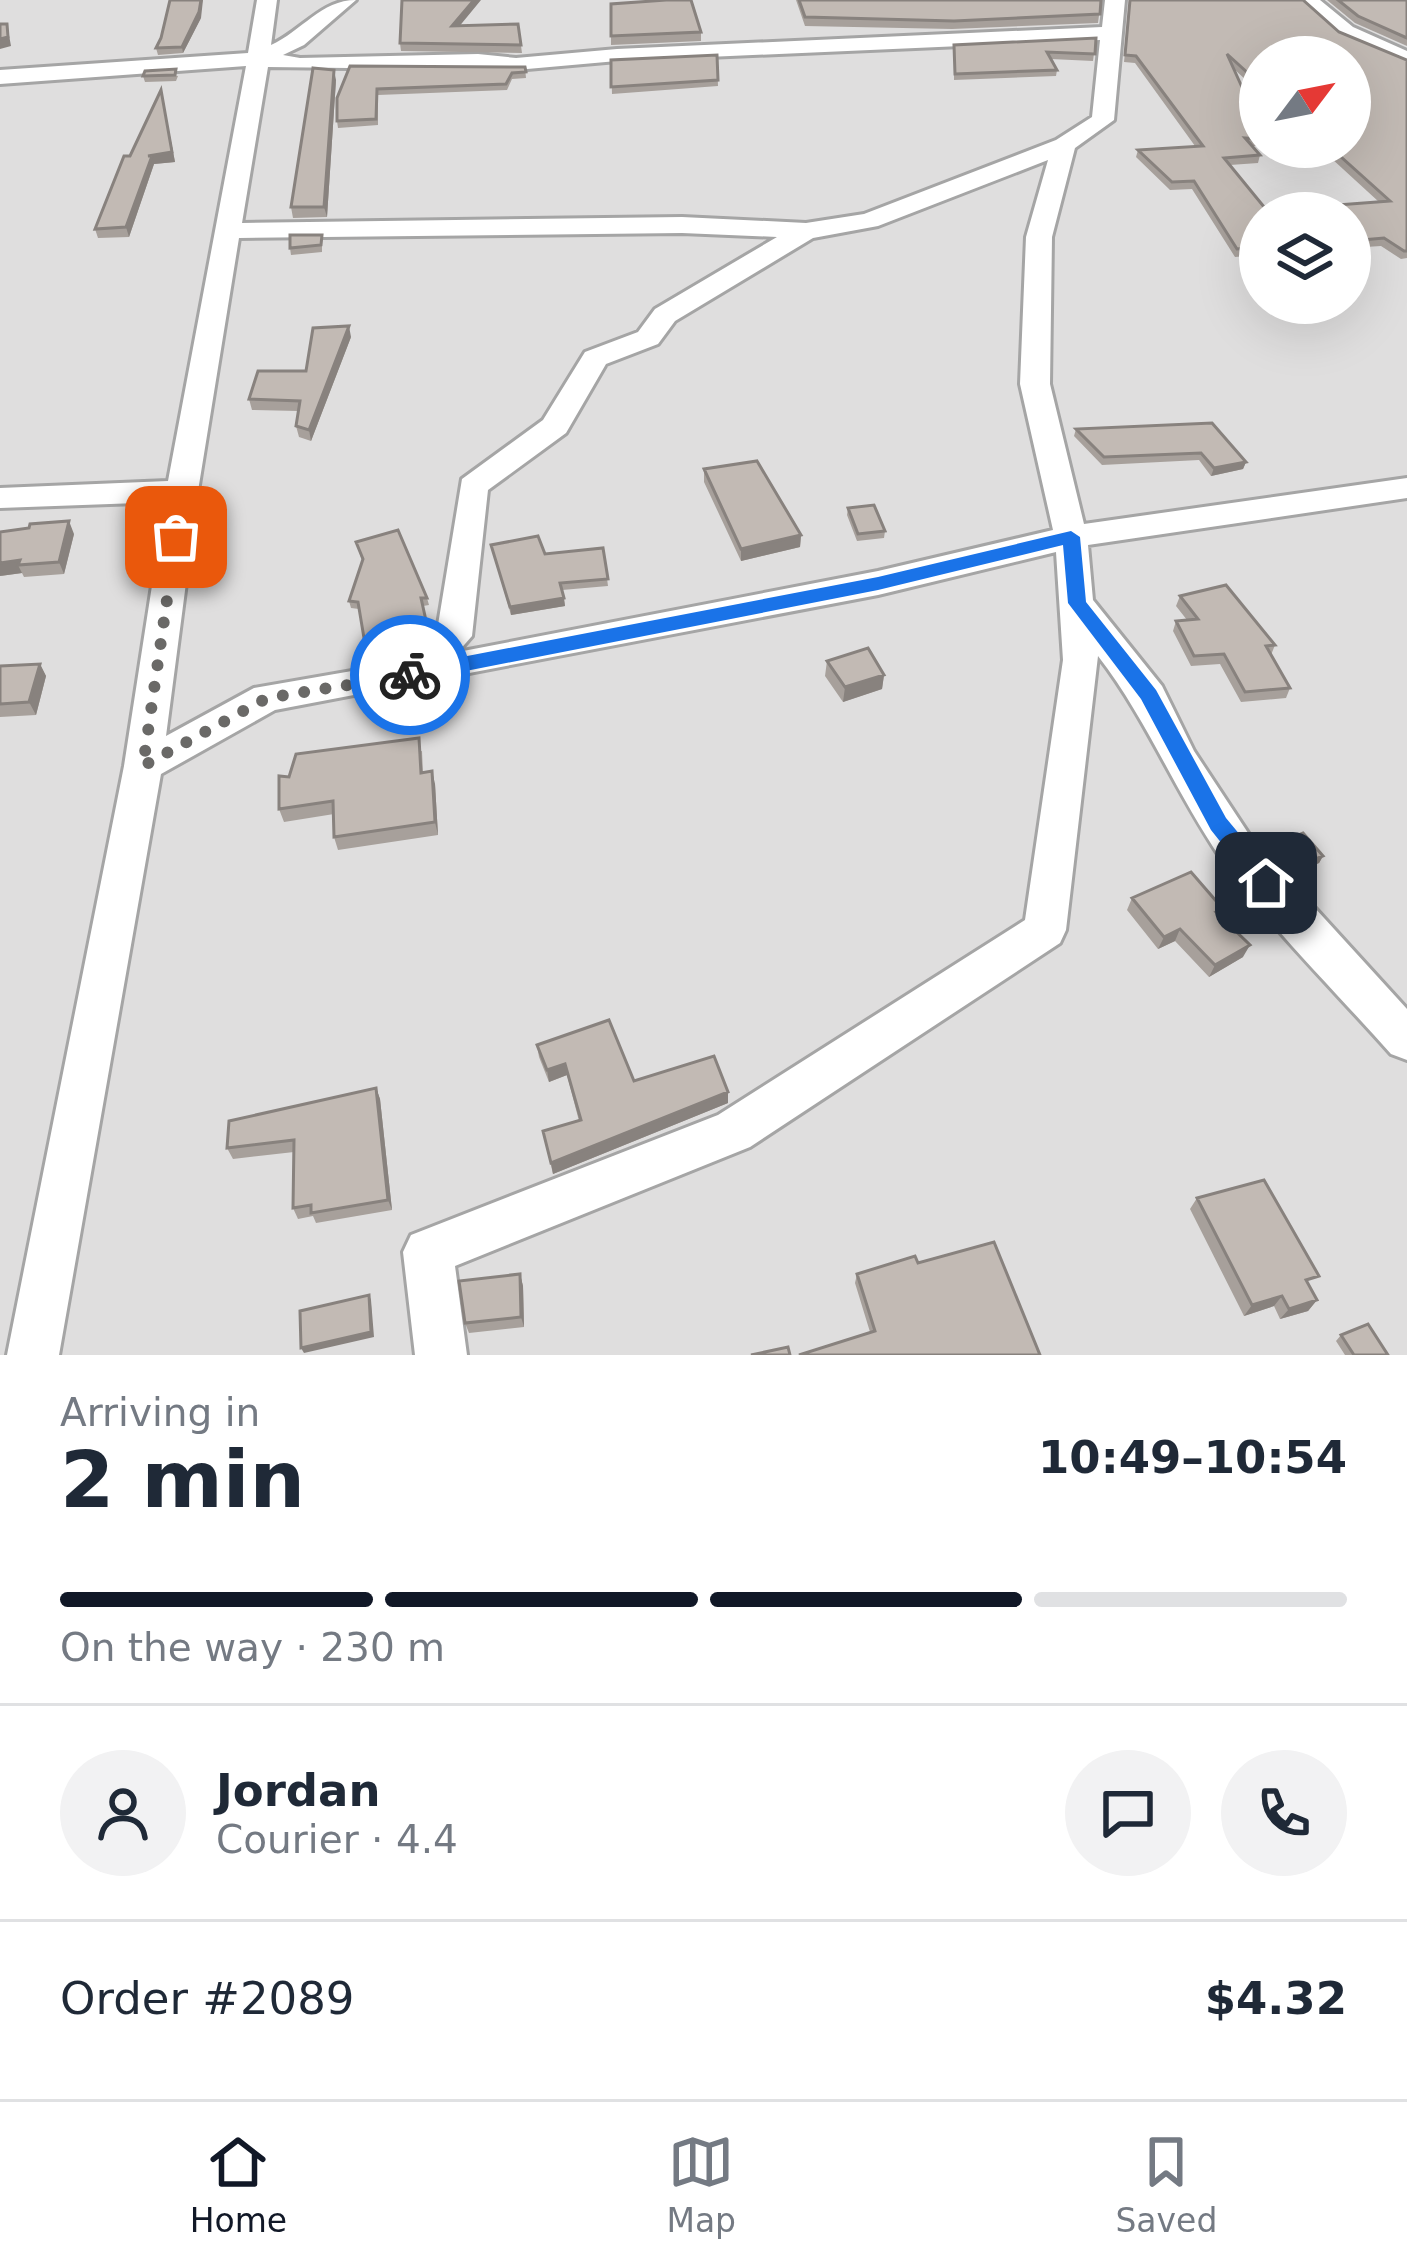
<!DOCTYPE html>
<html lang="en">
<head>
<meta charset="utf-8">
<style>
	:root { --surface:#fff; --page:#f2f2f3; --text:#1f2937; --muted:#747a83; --line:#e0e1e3; --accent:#111827 }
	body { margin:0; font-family:"DejaVu Sans",sans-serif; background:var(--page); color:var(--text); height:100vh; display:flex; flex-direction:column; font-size:45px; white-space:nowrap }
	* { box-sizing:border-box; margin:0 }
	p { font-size:39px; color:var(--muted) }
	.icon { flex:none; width:66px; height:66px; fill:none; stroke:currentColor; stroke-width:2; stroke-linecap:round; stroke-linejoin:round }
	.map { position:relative; height:1355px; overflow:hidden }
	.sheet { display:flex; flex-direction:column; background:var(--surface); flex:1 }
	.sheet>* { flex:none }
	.needle { width:78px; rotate:58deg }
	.tools { position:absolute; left:1239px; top:36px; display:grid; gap:24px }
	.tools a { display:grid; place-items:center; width:132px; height:132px; border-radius:50%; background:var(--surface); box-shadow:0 12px 48px #0002; font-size:60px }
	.pin { position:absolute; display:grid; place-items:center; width:102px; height:102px; color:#fff; margin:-51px; border-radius:24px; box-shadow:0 6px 18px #0006 }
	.courier { position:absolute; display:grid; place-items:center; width:120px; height:120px; margin:-60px; border:9px solid #1a73e8; border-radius:50%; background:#fff; color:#222; box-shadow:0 3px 15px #0007 }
	.headline em { font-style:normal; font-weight:600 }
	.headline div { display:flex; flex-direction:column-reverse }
	.headline { display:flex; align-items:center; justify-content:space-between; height:204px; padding:0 60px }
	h1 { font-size:78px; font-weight:600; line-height:90px }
	.bar { display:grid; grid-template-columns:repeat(4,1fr); gap:18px 12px; align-content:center; height:144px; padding:0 60px }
	.bar i { height:15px; border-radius:9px; background:var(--line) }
	.bar .active { background:var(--accent) }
	.bar p { grid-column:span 4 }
	.line { display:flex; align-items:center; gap:30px; padding:0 60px; border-top:3px solid var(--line) }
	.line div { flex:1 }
	.round { display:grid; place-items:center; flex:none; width:126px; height:126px; border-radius:63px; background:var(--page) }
	.menu { display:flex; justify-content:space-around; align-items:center; height:168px; border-top:3px solid var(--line); background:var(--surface); font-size:33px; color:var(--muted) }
	.menu a { display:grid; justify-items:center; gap:6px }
	.menu .active { color:var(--accent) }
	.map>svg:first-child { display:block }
</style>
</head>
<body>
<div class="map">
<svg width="1407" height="1355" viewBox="0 0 1407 1355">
	<rect width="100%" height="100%" fill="#f1eee8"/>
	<path fill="#dfdede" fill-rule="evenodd" d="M0 0H1407V1355H0ZM1260 57H1350V147H1260ZM1260 213H1350V303H1260Z"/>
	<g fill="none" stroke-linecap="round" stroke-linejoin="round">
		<defs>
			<path id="minor" d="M257 0H277L271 45C302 31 321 0 356 0L304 45 283 55 300 58 478 54 516 58 617 49 1102 27 1105 0H1125L1114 120 1075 148 1052 237 1050 384 1084 524 1407 478V498L1088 545 1093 600 1162 686 1194 751 1252 839 1407 1009V1060L1391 1054C1338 994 1267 924 1222 860 1176 794 1147 719 1098 656L1066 930 1060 943 750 1147 455 1266 467 1355H415L403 1252 411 1235 718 1115 1025 920 1063 660 1056 552 878 595 275 710 161 774 59 1355H7L124 766 165 502 0 508V488L168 481 246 66 0 84V70L248 53ZM1100 40 1092 117 1056 140 864 214 806 223 682 217 242 223 268 67 516 70 617 61ZM1048 160 1026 237 1020 384 1053 530 878 571 458 652 472 636 488 490 566 433 606 364 658 344 675 321 813 238 878 226ZM682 233 777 237 655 309 638 332 585 352 543 420 462 479 437 631 398 663 254 688 166 736 198 491 239 238Z
				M1298 0H1320L1353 27 1407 51V65L1339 35Z"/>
		</defs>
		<use href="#minor" stroke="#a5a5a5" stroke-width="6"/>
		<use href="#minor" fill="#fff" fill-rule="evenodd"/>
	</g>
	<path fill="#a7a09b" d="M796 0H1101L1098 23 952 29 805 26Z
		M1130 0 1339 32 1407 60V258L1401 259 1381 246 1350 248V213L1335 212 1337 205 1379 202 1319 147H1350L1260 57V93L1234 69 1260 127V146H1252L1260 155 1258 163 1230 165 1260 213V255L1235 257 1192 189 1170 190 1136 157 1138 150 1195 146 1135 63 1124 62Z
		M1327 0H1407V46L1355 23Z
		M611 4 701 32V41L611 45Z
		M201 18 183 53 158 55 156 48Z
		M518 24 522 53 401 51 400 43 460 26Z
		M1096 38 1093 61 1051 59 1057 70 1056 76 954 80V45Z
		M717 55 718 86 612 94 611 60Z
		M350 66 525 67 526 78 512 79 507 90 378 95V125L338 128 337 121Z
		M145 71 178 76 176 81 145 82 143 76Z
		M336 80 327 217 293 218 291 207Z
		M163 99 175 162 154 164 129 237 98 238 95 229 130 156Z
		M322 235V252L291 255 290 248Z
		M351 337 311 441 299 437 296 426 298 411 252 410 249 399 306 371Z
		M1076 429 1246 462 1243 469 1211 476 1199 460 1102 465 1074 436Z
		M704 469 801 535 800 547 741 561 704 482Z
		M848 508 885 531 884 538 857 541 847 515Z
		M74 534 64 574 24 577 22 573 0 576Z
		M356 542 427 598 429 605 423 606 428 632 366 645 359 609 351 608 349 601 362 561Z
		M491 545 545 554 603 548 608 586 562 590 565 606 511 615Z
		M1180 596 1275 645 1271 655 1290 688 1286 698 1241 702 1220 664 1191 666 1173 631 1176 621 1187 620 1176 606Z
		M827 661 884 675 882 689 843 702 825 676Z
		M40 664 46 676 36 715 0 717V666Z
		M422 751 423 773 435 784 438 835 338 850 334 837V814L284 822 279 809 289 777Z
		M1273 845 1323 856 1319 863 1291 875 1270 852Z
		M1132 898 1223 909 1220 916 1243 957 1209 977 1175 941 1158 949 1127 910Z
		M537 1045 634 1081 728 1103 553 1174 543 1131 579 1121 567 1075 549 1082 539 1057Z
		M376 1088 380 1099 392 1210 316 1223 313 1216 298 1219 293 1208 294 1152 233 1159 227 1148Z
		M1197 1198 1310 1286 1317 1300 1308 1311 1280 1319 1274 1306 1244 1316 1190 1209Z
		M918 1263 1040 1355 870 1332 855 1283 857 1274Z
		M520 1274 523 1286 524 1327 469 1333 465 1323Z
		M1341 1335 1388 1355H1345L1336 1341Z"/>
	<path fill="#88827e" d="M201 0H203L201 18 183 53 182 47Z
		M474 0H481L453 34 452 26Z
		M7 24 11 46 0 49V39Z
		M334 70 336 80 327 217 324 207Z
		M161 90 175 162 154 164 129 237 126 227Z
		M349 326 351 337 311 441 309 430Z
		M1246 462 1243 469 1211 476 1214 468Z
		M69 521 74 534 64 574 59 562Z
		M801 535 800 547 741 561V549Z
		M20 560 18 565 22 573 0 576V563Z
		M564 598 565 606 511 615 510 607Z
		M427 625 428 632 366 645 364 638Z
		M40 664 46 676 36 715 29 702Z
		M884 675 882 689 843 702 845 687Z
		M432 771 435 784 438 835 435 822Z
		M1323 856 1319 863 1291 875 1294 868Z
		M1180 929 1175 941 1158 949 1164 937Z
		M1250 945 1243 957 1209 977 1215 965Z
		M565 1064 567 1075 549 1082 547 1070Z
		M376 1088 380 1099 392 1210 388 1200Z
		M728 1092V1103L553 1174 551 1163Z
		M520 1274 523 1286 524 1327 521 1317Z
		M369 1295 371 1300 374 1337 304 1353 301 1348Z
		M1282 1296 1274 1306 1244 1316 1252 1305Z
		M1317 1300 1308 1311 1280 1319 1289 1309Z"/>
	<path fill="#c2bab4" stroke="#88827e" stroke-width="3" d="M170 0H201L199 12 182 47 156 48 161 38Z
		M402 0H474L452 26 518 24 521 45 400 43Z
		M666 0H691L701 32 611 36V4Z
		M799 0H1101L1100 14 954 21 805 17Z
		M1130 0H1303L1339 32 1407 60V251H1404L1384 238 1350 241V213H1320L1342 211 1337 205 1390 201 1330 147H1350V57H1260V84L1227 54 1260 127V139L1245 138 1260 155 1224 158 1269 213H1260V247L1237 249 1194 181 1172 182 1138 150 1203 146 1136 56 1125 55Z
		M1338 0H1407V38L1358 16Z
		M0 24H7L8 37 0 39Z
		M1096 38 1095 54 1047 52 1057 70 955 74 954 45Z
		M717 55 718 80 611 87V60Z
		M350 66 525 67 526 72 512 73 506 84 377 89 376 119 337 121V98Z
		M313 68 334 70 324 207H291Z
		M176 69 175 75 143 76 145 71Z
		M161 90 172 152 148 156H152L126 227 95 229 124 156H130Z
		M290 235H322L321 245 290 248Z
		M349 326 309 430 296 426 300 401 249 399 258 371H306L313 328Z
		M1212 423 1246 462 1214 468 1201 453 1104 457 1076 429Z
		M757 461 801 535 741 549 704 469Z
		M874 505 885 531 858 534 848 508Z
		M69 521 59 562 18 565 20 560 0 563V532L29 528 30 524Z
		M398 530 427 598H421L427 625 364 638 358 602 349 601 363 559 356 542Z
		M538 536 545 554 603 548 608 579 560 583 564 598 510 607 491 545Z
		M1226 585 1275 645 1266 646 1290 688 1245 692 1224 654 1194 656 1176 621 1198 619 1180 596Z
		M868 648 884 675 845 687 827 661Z
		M40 664 29 702 0 704V666Z
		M419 738 421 773 432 771 435 822 334 837 333 801 279 809V776L289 777 296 754Z
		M1303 833 1323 856 1294 868 1273 845Z
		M1191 872 1223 909 1216 912 1250 945 1215 965 1180 929 1164 937 1132 898Z
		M609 1020 634 1081 714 1056 728 1092 551 1163 543 1131 581 1120 565 1064 547 1070 537 1045Z
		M376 1088 388 1200 311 1213V1205L293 1208 294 1140 227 1148 229 1121Z
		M1264 1180 1319 1276 1306 1280 1317 1300 1289 1309 1282 1296 1252 1305 1197 1198Z
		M994 1242 1040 1355H799L875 1331 857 1274 915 1256 918 1263Z
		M520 1274 521 1317 465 1323 459 1281Z
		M369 1295 371 1332 301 1348 300 1311Z
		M1368 1324 1388 1355H1354L1341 1335Z
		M788 1347 790 1355H751Z"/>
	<path fill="#1a73e8" d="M1071 531 1080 537 1086 602 1156 690 1226 818 1274 876V889H1258L1211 830 1141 699 1068 603 1063 545 878 590 410 682 400 675 410 667 878 577Z"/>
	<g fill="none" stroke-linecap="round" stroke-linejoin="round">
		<path stroke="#6a6967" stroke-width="12" stroke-dasharray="0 21.6" d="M176 537 143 766 267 698 410 675"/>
	</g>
</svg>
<div class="tools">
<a><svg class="needle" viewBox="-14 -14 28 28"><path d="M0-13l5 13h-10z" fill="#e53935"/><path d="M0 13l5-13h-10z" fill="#747a83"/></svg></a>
<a><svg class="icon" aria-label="layers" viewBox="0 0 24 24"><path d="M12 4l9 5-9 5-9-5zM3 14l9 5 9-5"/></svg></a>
</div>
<div class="pin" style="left:176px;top:537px;background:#ea580c"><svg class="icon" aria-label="bag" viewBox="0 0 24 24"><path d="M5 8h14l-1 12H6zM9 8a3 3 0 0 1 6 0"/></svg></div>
<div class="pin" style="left:1266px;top:883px;background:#1f2937"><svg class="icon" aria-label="home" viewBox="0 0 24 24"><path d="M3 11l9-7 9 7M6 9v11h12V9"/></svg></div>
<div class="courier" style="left:410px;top:675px"><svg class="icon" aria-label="bike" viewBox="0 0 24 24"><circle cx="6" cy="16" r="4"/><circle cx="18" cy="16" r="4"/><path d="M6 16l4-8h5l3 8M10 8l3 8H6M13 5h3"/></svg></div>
</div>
<section class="sheet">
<div class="headline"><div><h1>2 min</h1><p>Arriving in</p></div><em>10:49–10:54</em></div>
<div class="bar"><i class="active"></i><i class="active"></i><i class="active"></i><i></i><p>On the way · 230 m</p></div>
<div class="line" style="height:216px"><a class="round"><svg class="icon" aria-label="person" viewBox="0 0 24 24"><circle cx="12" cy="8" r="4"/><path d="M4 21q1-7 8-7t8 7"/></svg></a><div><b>Jordan</b><p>Courier · 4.4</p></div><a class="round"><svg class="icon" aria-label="chat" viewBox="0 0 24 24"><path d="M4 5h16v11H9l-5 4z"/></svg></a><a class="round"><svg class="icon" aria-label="phone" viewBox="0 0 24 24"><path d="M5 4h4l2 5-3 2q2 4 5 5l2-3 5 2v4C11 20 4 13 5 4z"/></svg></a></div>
<div class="line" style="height:156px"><div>Order #2089</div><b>$4.32</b></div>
</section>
<nav class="menu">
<a class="active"><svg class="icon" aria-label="home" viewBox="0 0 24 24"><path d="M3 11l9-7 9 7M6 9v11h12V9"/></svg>Home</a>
<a><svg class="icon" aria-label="map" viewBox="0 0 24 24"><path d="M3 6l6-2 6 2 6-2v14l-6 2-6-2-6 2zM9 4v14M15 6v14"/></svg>Map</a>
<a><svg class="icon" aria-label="saved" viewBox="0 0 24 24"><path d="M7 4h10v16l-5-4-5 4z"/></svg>Saved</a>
</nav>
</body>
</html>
